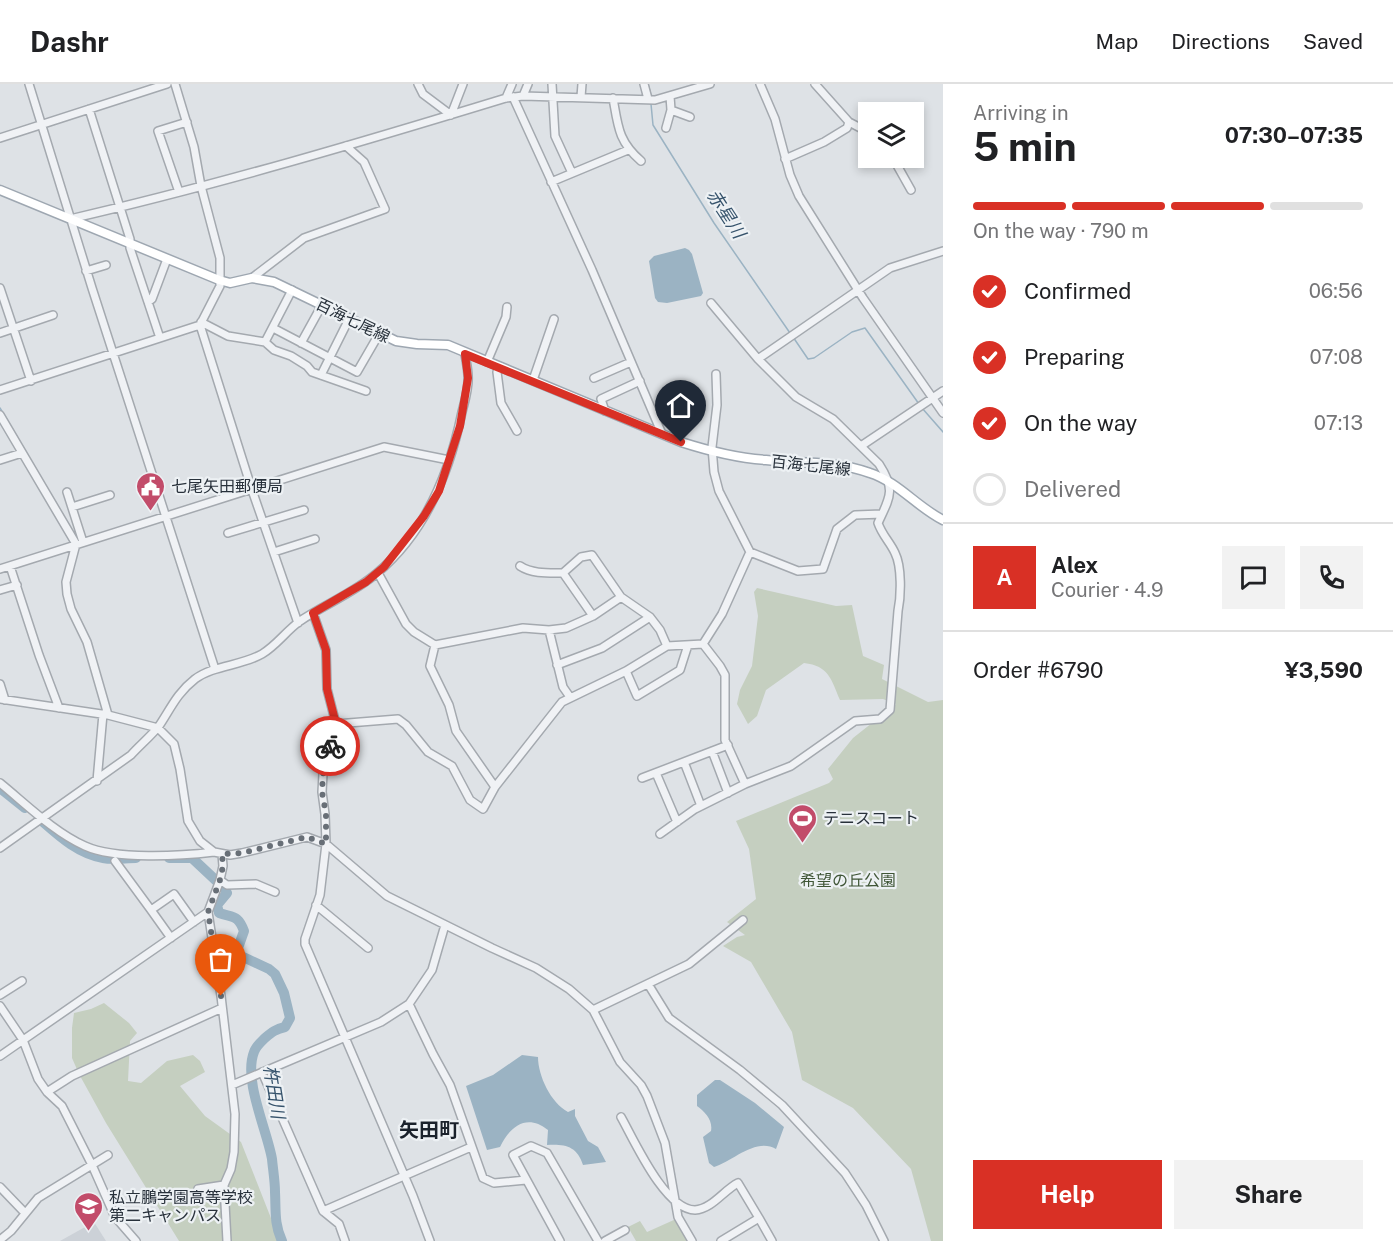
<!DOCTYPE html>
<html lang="en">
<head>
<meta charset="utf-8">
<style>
	:root { --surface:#fff; --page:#f2f2f2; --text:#202124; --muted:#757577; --line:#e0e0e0; --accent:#d93025 }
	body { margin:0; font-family:"Public Sans","Noto Sans JP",sans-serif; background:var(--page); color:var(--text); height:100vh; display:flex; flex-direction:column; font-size:22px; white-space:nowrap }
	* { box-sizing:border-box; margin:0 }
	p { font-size:20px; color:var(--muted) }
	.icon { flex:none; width:33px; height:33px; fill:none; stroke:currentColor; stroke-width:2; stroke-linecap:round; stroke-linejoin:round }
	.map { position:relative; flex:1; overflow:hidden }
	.details { display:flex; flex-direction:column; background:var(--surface); width:450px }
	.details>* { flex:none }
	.tools { position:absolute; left:858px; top:18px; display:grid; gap:12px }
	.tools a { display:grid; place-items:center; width:66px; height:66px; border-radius:0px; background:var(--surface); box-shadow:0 3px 9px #0003; font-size:30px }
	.pin { position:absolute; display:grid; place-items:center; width:51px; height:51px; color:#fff; margin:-62px -26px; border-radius:50% 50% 50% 0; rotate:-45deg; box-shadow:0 0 6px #0007 }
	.pin .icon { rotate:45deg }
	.courier { position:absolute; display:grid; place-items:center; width:60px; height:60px; margin:-30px; border:4px solid #d93025; border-radius:50%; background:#fff; color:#222; box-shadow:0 2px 8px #0007 }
	.head em { font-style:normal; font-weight:700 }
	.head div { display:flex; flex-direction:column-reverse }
	.head { display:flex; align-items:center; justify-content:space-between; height:102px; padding:0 30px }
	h1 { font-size:39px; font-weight:700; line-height:45px }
	.bar { display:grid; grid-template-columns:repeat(4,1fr); gap:9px 6px; align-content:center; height:72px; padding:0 30px }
	.bar i { height:8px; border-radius:4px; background:var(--line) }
	.bar .selected { background:var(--accent) }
	.bar p { grid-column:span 4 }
	.line { display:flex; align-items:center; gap:15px; padding:0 30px; border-top:2px solid var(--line) }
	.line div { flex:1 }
	.round { display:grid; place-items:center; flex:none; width:63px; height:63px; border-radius:0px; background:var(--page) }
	ol { padding:0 30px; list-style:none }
	li { display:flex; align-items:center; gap:18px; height:66px }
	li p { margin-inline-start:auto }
	li .icon { padding:6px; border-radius:50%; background:var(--accent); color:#fff; stroke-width:4 }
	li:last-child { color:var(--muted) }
	li i { width:33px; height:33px; border:3px solid var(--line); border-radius:50% }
	.button { display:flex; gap:12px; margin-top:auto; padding:12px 30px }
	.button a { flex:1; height:69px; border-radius:0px; background:var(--accent); color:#fff; font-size:24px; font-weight:700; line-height:69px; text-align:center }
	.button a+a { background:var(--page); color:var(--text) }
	header { display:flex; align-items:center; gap:36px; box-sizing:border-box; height:84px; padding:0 30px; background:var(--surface); border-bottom:2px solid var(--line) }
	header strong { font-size:28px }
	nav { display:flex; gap:33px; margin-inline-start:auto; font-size:21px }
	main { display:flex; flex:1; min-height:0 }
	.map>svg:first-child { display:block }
</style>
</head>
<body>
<header>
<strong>Dashr</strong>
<nav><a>Map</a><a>Directions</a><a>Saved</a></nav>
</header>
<main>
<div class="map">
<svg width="943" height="1157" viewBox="0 0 943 1157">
	<rect width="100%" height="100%" fill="#dee2e6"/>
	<path fill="#ccd1d7" d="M94 1138 106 1157H60Z"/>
	<path fill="#c5cfc0" d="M757 504 836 522 852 521 863 572 884 581 882 595 928 618 943 616V1157H931L911 1085 853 1024 802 996 792 948 751 878 723 862 737 853 745 851 727 838 756 815 749 765 736 737 829 699 833 695 828 685 853 654 896 620 883 615 840 616C831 595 829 582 804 579L766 606 757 632 748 640 737 620 740 606 752 582 758 532 754 508Z
		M104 919 129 939 137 949 130 957 128 997 141 999 167 977 193 971 200 977 205 988 180 1002 205 1032 241 1058 280 1157H179L106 1039 79 990 72 974V944L74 929 91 925Z
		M676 1135 690 1157H636L628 1143 640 1137 647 1148Z"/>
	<path fill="#9bb3c3" d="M685 164 689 166 692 170 703 209 701 212 667 219 658 218 655 214 649 177 654 172Z
		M522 971 538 973C538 992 551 1019 568 1028L575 1025V1032L588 1057 598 1063 606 1078 583 1081C577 1062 565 1060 547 1061L548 1046C527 1029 510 1042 500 1063L487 1066 466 1002 493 991Z
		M715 996H720L755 1019 784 1043 776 1065C756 1053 733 1077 714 1083L709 1079 703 1053 711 1047C713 1036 705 1028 697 1022V1011Z"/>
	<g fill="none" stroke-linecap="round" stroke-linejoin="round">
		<path stroke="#9bb3c3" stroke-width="1.5" d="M648 0 651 11
			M651 20 653 41 714 139 790 249
			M793 253 808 275 814 274 852 248 865 244 919 320
			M0 324 77 455
			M922 324 943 348"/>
		<path stroke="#9bb3c3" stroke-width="10" d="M0 704 25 724
			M43 738C60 753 79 770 103 774 113 776 125 774 136 774
			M169 774H192L224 804 227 809 217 821 219 829C234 834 238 831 244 847L238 864 239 871 269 885 275 890 284 909 290 934 285 943C276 945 272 948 265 954 261 958 256 962 254 968 243 996 267 1046 272 1075 273 1086 275 1097 275 1108 276 1126 274 1140 282 1157"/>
		<defs>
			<path id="minor" d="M29 0 92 204 215 585
				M175 0 194 63 201 102 220 174V202L200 241 252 406 298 539
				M418 0 423 10 451 31 463 0
				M552 0 555 52 572 89
				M644 0 648 15
				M760 0 775 35 790 91 799 112 863 214 943 329
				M523 12 528 0
				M670 12 671 26 690 33
				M513 13 592 186 662 350
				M581 13 582 0
				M506 14 512 0
				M613 14C618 42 618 57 641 77
				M89 25 130 155V164L160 254
				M849 38 868 48
				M666 44 671 26
				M0 54 167 0
				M893 74 911 106
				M785 75 824 58 847 44 849 38 815 0
				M551 98 628 66
				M179 108 158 47 187 38
				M70 135C217 101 362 58 506 14L523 12 655 16 710 0
				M86 187 106 181
				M252 194 304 154 385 125 364 78 346 62
				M0 204 31 297
				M148 218 152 215 167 175
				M201 238 228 252 265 258 274 266 291 272 307 282 312 288 366 307
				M273 244 357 288 379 250
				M0 249 53 231
				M265 258 292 206
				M301 259 322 221
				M758 275 890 184 943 167
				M487 278 506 233 507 223
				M501 283 497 288 501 319 517 347
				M321 291 349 235
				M594 294 631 278
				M533 296 554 235
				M0 306 200 241
				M605 327 601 315 640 297
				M0 331 76 460 66 498 67 510 71 525 87 558 108 631
				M861 362 943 307
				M0 376 22 369
				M67 408 83 458
				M72 423 110 411
				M228 449 304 426
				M274 468 315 455
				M750 468 798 487 823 485 837 445 855 431 882 430
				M10 482 39 571 59 624
				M520 482C532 490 548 489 563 489
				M0 485 384 363 449 376
				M378 489 406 540 414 548 435 561 523 544 549 546 566 544 593 532 621 513
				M0 506 17 501
				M313 529 326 566 327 605 336 640 323 690 322 708 325 730 326 760 320 811 305 855V860L413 1112 430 1157
				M593 532 563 489 581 473 592 471 621 513 650 533 660 546 667 562
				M549 546 563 603 570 613
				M703 560 722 530 750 468 719 407 714 388 712 363 717 321 716 290
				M435 561 430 582 449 621 456 647 495 703
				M557 581 602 564 650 533
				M626 587 637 612 680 586 688 561
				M0 600 5 616
				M0 615 108 631 158 644 174 660 180 685 188 737 200 757 214 768 230 771 242 769 307 753 326 760 387 812 492 864 536 884 569 905 593 926 620 978 641 1001 647 1012 665 1059 678 1133 692 1157
				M336 640 398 635 406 641 428 668 452 682 470 716 483 725 495 703 562 618 626 587 667 562 703 560 720 582 725 591V656L745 700
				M712 667 728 709
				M684 678 701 722
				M656 689 677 738
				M642 694 728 661
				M97 697 103 630
				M0 699C27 721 54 748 85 762 116 776 180 772 214 768
				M660 750 695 725 745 700 791 682 855 637 880 635 890 626 898 527C901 512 902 483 895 469 890 458 882 451 878 439 890 413 896 406 879 380L833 335 796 313 758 275 711 219
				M0 764 131 671C140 661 151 652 159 642 171 624 177 609 195 595 214 581 241 582 262 570 277 561 286 547 300 537 325 520 354 509 377 489 425 449 450 387 462 328 465 316 469 304 468 292 468 285 466 277 465 270
				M222 770 223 782 220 796 208 828 221 912 235 1030 234 1068 231 1085 224 1101 227 1157
				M115 777 151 826
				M220 796 227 801 256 800 275 808
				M316 821 368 864
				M171 854 151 826 174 810 194 838
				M648 900 669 934 740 986 782 1021 845 1089 866 1121 884 1157
				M0 911 22 897
				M409 920 433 970 450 1001 483 1094 494 1099 526 1096
				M0 922 23 956 38 995 47 1008 62 1022 92 1081 115 1133 136 1157
				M593 926 689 880 743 836
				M0 972 208 828
				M262 988 323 1127 339 1140 345 1157
				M232 1001 381 938 409 920 432 886 445 841
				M47 1008 72 992 222 924
				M621 1033C634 1056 665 1126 695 1126 712 1125 724 1106 738 1099L759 1134 721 1157
				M0 1103 25 1129
				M198 1105 224 1101
				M323 1127 471 1063
				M759 1134 772 1157
				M0 1156 11 1147 38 1114 108 1071
				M560 1157 513 1071 531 1062 547 1069 598 1157
				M605 1157 625 1146"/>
			<path id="major" d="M0 106 219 196 230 199 252 194 274 198 396 257 417 260 448 261 681 358C709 367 736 374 766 376 800 379 837 377 870 389 898 398 917 423 943 436"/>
		</defs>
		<use href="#minor" stroke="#a4a9af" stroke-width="10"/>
		<use href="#major" stroke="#9ea7b1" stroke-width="11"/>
		<use href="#minor" stroke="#f0f2f5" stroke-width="7"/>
		<use href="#major" stroke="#fff" stroke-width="8"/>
	</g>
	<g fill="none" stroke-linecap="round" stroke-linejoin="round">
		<path stroke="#686f77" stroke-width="6" stroke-dasharray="0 10.8" d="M221 912 208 828 220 796 223 782 222 770 242 769 307 753 326 760V730L322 708 323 690 330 662"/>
		<path stroke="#d93025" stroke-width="8" d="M330 662 336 640 327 605 326 566 313 529 366 498 384 483 424 432 439 407 460 342 468 294 465 270 681 358"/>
	</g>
	<defs>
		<symbol id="civic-pin" viewBox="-11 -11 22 30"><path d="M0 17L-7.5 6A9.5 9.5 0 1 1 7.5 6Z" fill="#c24c6a" stroke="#edf1f4"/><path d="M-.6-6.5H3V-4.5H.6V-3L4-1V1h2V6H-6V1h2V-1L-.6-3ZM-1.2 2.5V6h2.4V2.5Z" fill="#fff"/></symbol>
		<symbol id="stadium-pin" viewBox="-11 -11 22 30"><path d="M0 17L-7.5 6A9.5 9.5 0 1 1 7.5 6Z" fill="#c24c6a" stroke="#edf1f4"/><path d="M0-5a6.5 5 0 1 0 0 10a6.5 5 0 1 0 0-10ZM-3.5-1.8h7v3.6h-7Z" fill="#fff"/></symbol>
		<symbol id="school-pin" viewBox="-11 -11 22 30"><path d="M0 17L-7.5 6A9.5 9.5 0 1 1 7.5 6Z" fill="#c24c6a" stroke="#edf1f4"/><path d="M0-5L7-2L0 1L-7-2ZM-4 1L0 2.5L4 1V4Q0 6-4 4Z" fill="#fff"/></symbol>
	</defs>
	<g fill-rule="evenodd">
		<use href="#civic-pin" x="134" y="386" width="33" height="45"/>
		<use href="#stadium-pin" x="786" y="718" width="33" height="45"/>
		<use href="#school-pin" x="72" y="1106" width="33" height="45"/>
	</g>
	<g text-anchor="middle" stroke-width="4.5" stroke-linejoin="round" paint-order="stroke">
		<g font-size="16" fill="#28313b" stroke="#edf1f4">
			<text transform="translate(353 236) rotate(26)" y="6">百海七尾線</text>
			<text transform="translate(811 381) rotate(6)" y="6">百海七尾線</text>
		</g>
		<g font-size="16" fill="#28313b" stroke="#edf1f4" text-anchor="start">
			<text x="171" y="408">七尾矢田郵便局</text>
			<text x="823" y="740">テニスコート</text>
			<text x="109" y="1119">私立鵬学園高等学校<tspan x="109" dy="18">第二キャンパス</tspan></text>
		</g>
		<g font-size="16" fill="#405637" stroke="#edf1f4">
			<text x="848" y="802">希望の丘公園</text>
		</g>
		<g font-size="18" font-style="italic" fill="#36536c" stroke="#edf1f4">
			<text transform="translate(726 130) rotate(57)" y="6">赤星川</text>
			<text transform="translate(274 1008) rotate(81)" y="6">杵田川</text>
		</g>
		<g font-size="20" font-weight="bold" fill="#1b222c" stroke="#edf1f4">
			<text x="429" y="1053">矢田町</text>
		</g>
	</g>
</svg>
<div class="tools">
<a><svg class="icon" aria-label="layers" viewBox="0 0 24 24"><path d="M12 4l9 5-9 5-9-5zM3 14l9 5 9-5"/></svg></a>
</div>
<div class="pin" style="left:221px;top:912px;background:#ea580c"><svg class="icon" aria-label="bag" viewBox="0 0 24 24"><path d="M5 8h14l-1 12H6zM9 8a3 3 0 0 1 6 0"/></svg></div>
<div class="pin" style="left:681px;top:358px;background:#1f2937"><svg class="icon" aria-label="home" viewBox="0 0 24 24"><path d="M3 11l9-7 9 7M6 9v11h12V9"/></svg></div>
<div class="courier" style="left:330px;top:662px"><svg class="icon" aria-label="bike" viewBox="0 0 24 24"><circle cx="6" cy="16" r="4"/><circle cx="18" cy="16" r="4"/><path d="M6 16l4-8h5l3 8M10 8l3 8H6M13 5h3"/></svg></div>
</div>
<section class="details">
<div class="head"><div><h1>5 min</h1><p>Arriving in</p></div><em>07:30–07:35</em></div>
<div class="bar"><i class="selected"></i><i class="selected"></i><i class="selected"></i><i></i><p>On the way · 790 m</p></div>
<ol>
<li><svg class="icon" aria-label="check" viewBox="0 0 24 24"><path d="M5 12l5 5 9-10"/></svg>Confirmed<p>06:56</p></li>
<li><svg class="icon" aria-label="check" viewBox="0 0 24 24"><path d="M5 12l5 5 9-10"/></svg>Preparing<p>07:08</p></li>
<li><svg class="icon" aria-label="check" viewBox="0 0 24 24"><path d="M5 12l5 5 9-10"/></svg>On the way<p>07:13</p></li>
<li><i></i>Delivered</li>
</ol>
<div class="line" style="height:108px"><b class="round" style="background:var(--accent);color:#fff">A</b><div><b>Alex</b><p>Courier · 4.9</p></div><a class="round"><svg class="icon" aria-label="chat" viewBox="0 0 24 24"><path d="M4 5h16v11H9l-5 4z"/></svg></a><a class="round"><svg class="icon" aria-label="phone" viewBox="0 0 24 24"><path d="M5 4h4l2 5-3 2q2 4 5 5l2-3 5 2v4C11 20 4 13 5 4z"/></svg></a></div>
<div class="line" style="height:78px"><div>Order #6790</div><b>¥3,590</b></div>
<div class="button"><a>Help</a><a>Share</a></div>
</section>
</main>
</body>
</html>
